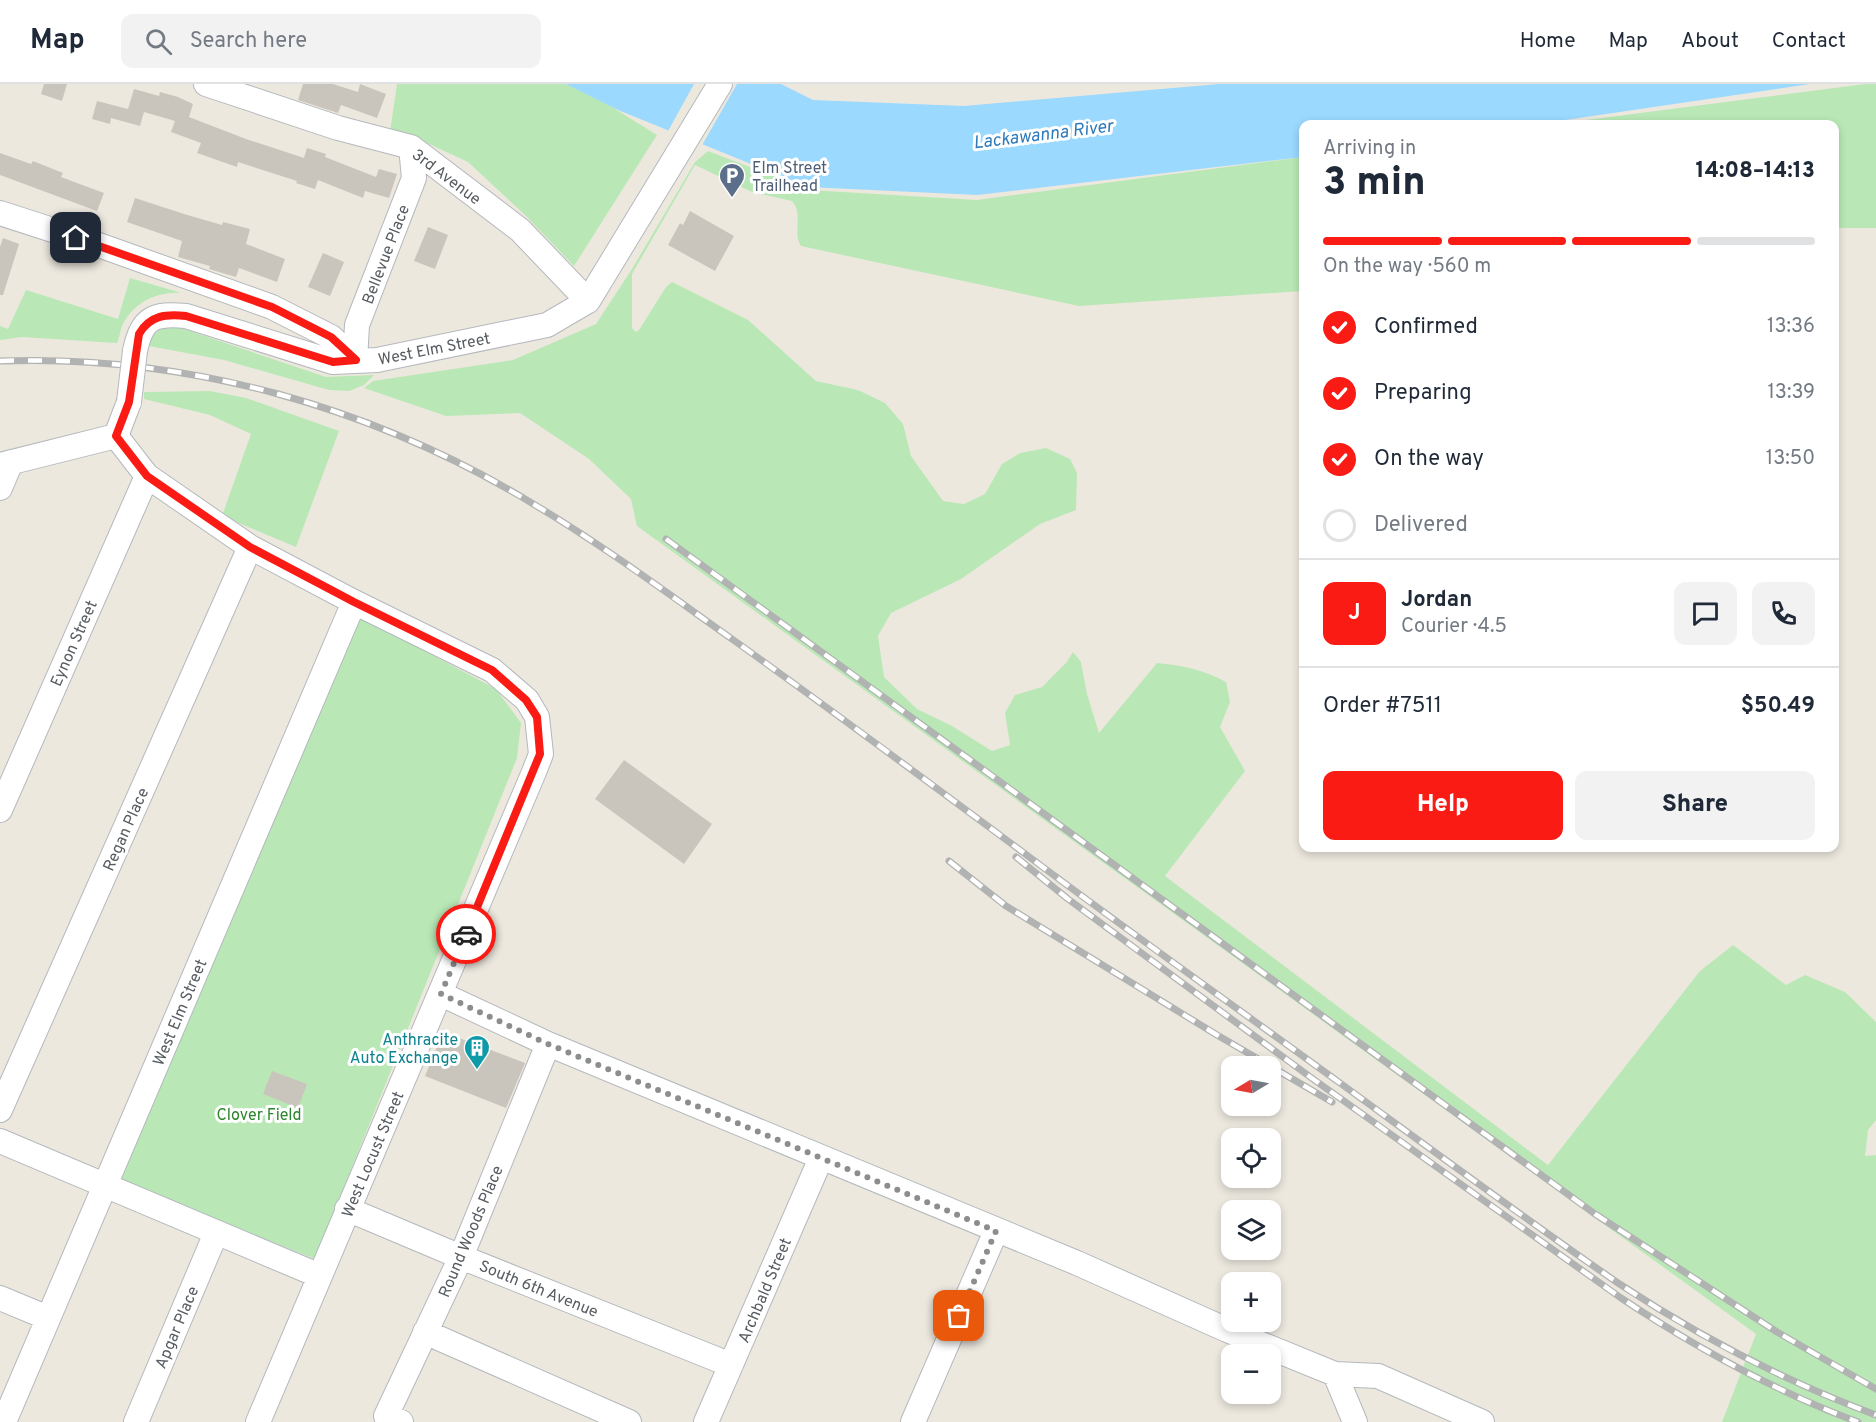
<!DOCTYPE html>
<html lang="en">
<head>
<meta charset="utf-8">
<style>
	:root { --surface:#fff; --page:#f2f2f3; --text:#1f2937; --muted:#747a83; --line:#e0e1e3; --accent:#fb1b15 }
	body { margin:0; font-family:Overpass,sans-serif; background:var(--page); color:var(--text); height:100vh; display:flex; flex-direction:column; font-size:22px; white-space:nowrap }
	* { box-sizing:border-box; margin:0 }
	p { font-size:20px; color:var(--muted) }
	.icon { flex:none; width:33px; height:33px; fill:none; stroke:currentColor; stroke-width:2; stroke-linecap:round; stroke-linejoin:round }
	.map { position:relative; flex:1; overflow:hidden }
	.side { position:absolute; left:1299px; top:36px; width:540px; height:732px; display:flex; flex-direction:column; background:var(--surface); border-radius:12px; box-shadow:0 3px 9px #0003 }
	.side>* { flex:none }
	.needle { width:39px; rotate:260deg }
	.controls { position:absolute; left:1221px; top:972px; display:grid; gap:12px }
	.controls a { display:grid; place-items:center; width:60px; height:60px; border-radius:12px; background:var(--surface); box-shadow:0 3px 9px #0003; font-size:30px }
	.pin { position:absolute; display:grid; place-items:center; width:51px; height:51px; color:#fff; margin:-26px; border-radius:12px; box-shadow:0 3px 9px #0006 }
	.courier { position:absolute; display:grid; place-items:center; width:60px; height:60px; margin:-30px; border:4px solid #fb1b15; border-radius:50%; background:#fff; color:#222; box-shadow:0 2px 8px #0007 }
	.summary em { font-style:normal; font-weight:800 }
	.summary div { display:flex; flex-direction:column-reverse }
	.summary { display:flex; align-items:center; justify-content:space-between; height:102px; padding:0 24px }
	h1 { font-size:39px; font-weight:800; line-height:45px }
	.bar { display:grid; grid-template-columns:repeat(4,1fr); gap:9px 6px; align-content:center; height:72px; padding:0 24px }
	.bar i { height:8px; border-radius:4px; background:var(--line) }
	.bar .active { background:var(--accent) }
	.bar p { grid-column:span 4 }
	.line { display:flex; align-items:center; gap:15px; padding:0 24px; border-top:2px solid var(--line) }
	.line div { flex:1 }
	.round { display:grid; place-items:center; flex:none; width:63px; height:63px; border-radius:12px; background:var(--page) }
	ol { padding:0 24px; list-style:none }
	li { display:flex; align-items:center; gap:18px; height:66px }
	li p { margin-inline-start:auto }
	li .icon { padding:6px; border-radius:50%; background:var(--accent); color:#fff; stroke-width:4 }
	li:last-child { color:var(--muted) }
	li i { width:33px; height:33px; border:3px solid var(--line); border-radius:50% }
	.cta { display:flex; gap:12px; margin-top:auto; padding:12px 24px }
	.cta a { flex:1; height:69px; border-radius:12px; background:var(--accent); color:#fff; font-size:24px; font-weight:800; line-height:69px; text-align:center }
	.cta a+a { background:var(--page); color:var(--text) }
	header { display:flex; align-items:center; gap:36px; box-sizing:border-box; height:84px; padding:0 30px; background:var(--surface); border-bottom:2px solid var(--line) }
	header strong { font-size:28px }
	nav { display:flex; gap:33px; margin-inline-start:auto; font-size:21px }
	.search { width:420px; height:54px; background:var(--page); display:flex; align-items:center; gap:15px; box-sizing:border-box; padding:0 21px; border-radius:12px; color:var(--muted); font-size:22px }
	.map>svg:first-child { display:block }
</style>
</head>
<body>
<header>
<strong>Map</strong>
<div class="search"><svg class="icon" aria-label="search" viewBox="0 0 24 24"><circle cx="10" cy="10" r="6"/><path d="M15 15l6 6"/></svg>Search here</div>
<nav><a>Home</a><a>Map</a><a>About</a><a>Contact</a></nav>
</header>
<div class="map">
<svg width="1876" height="1338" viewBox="0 0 1876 1338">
	<rect width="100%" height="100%" fill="#ede8de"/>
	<path fill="#b9e8b6" d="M397 0H575L657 51 574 182 525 131 468 78 429 60 390 48Z
		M1865 0H1876V144H1835L1834 40H1555Z
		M708 67 809 106 977 116 1303 73V207L1079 222 801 162C792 149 804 130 792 117L752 108 695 81 632 190V244L636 248 639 246 666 203 672 198 748 236 816 297 858 306 885 319 903 340 911 372 943 417 964 420 985 410 1002 380 1020 369 1046 364 1070 375 1077 389 1076 426 1040 440 961 495 891 529 878 552 884 593 917 625 952 642 992 667 1010 661 1005 629 1015 611 1042 603 1066 579 1073 568 1081 578 1087 610 1099 649 1157 579C1182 581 1204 586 1226 598L1230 618 1220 643 1245 687 1165 792 1548 1081 1700 887 1733 861 1786 901 1805 891 1845 908 1876 938V1036L1868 1046 1865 1072 1876 1071V1338H1722L1756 1250 637 442 631 415 589 375 520 329 446 332 364 304 373 297 513 276 596 240 632 185 695 78Z
		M130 194 182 209C158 207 133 218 122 242 120 248 119 255 117 259L22 253 0 256V242L8 245 26 206 118 235Z
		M175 242 326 293 374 291 364 301 349 307 329 306 224 276 149 262C154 247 160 244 175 242Z
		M210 307 246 314 339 347 296 463 222 432 251 350 210 331 144 315V308Z
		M359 532 496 605 521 639 517 674 315 1175 116 1095Z"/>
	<path fill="#9bd9ff" d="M566 0H781L813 16 964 22 1219 0H1810L1538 40H1304L1303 73 977 111 808 103 618 26Z"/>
	<path fill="#ede8de" d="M694 0H737L701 63 667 49Z"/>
	<path fill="#c9c5bd" d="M44 0H67L62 17 41 10Z
		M303 0H333L358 8 360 0 386 10 377 34 341 21 338 29 298 16Z
		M134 5 159 12 160 8 178 13 193 20 189 33 246 55 304 74 307 64 326 70 325 73 376 93 379 85 397 90 389 114 365 107 363 114 318 96 315 105 296 99 297 97 238 78 237 83 197 69 201 59 171 48 175 37 144 28 140 42 111 34 110 40 92 35 97 17 128 25Z
		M0 69 31 80 33 77 63 89 61 93 104 109 97 127 0 91Z
		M135 114 184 130 222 141 223 138 250 145 246 160 285 175 277 198 239 184 236 193 209 185 210 182 178 173 182 157 127 138Z
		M690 127 734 152 715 187 668 161 680 139 683 141Z
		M428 143 448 151 435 185 414 177Z
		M3 154 19 160 3 211H0V163Z
		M323 169 344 178 330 212 308 203Z
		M624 676 712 740 684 780 595 715Z
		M443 948 525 979 506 1024 425 992Z
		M272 987 307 1000 298 1024 263 1010Z"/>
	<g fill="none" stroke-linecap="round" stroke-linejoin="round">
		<defs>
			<path id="minor" d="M206 0 338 44 411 63 520 146 588 217
				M0 129 96 160 272 223 331 253 355 276
				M135 267C142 234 153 229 186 232L333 278 377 276 547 241 588 217 720 0
				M355 276 357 241 414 94 411 63
				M116 352 147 392 250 463 354 518 492 586 527 616 537 633 541 670 534 688 258 1338
				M116 352 129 318
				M0 381 116 352
				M0 404 11 378
				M0 726 147 392
				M441 910 548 960 1077 1179 1227 1246 1335 1290 1378 1292 1482 1338
				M0 1026 250 463
				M0 1057 320 1192
				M347 1125 461 1173 731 1281
				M0 1214 48 1234
				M425 1248 629 1338
				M1335 1290 1355 1338
				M4 1338 354 518
				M136 1338 216 1149
				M401 1338 386 1332 461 1173 548 960
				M706 1338 821 1074
				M913 1338 996 1147"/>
		</defs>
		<use href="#minor" stroke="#b4b8bd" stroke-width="26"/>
		<use href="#minor" stroke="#fff" stroke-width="24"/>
		<defs>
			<path id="rail" d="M0 277C187 270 376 324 535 421 604 462 667 509 732 555 830 625 927 697 1024 769 1128 847 1234 922 1340 999 1432 1066 1524 1134 1618 1199 1700 1253 1784 1297 1876 1331
				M666 455 1595 1130 1777 1248 1876 1305
				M1016 773 1068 815 1313 995 1621 1214C1695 1263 1774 1307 1858 1338
				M949 777 1006 822 1217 951 1332 1018"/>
		</defs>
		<use href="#rail" stroke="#b1b2b2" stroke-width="7"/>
		<use href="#rail" stroke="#fff" stroke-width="4.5" stroke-dasharray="14" stroke-linecap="butt"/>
		<defs>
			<path id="minor-bridge" d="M129 318 135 267"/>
		</defs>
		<use href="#minor-bridge" stroke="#b4b8bd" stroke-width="26" stroke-linecap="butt"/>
		<use href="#minor-bridge" stroke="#fff" stroke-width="24"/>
	</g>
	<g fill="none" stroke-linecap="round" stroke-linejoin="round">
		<path stroke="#8c8d8d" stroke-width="6" stroke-dasharray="0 10.8" d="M466 850 441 910 548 960 996 1147 959 1232"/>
		<path stroke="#fb1b15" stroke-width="8" d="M76 154 272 223 331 253 356 276 333 278 186 232C166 230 150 231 139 250L129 318 116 352 147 392 250 463 354 518 492 586 526 616 537 633 540 670 466 850"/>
	</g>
	<defs>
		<symbol id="parking-pin" viewBox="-11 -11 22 30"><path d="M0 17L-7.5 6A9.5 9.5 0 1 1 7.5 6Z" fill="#5c6f8a" stroke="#fff"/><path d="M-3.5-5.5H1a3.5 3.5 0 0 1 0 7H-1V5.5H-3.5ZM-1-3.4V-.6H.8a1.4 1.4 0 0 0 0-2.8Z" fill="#fff"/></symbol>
		<symbol id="building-pin" viewBox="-11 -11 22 30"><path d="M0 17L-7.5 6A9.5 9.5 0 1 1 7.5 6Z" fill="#0f9aa8" stroke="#fff"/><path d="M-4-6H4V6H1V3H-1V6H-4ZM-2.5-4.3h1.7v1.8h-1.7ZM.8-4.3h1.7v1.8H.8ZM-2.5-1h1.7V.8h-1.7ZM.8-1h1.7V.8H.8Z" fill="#fff"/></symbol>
	</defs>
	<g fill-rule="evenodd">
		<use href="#parking-pin" x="717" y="77" width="30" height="40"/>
		<use href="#building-pin" x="462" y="949" width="30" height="40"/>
	</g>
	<g text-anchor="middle" stroke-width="6" stroke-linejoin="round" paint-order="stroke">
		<g font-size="16" fill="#4e5e75" stroke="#fff" text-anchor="start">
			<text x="752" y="89">Elm Street<tspan x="752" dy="18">Trailhead</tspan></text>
		</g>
		<g font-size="16" fill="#575c61" stroke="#fff">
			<text transform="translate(447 92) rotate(37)" y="6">3rd Avenue</text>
			<text transform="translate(385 170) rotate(-69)" y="6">Bellevue Place</text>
			<text transform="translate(434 264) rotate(-11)" y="6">West Elm Street</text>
			<text transform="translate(73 559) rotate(-66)" y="6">Eynon Street</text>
			<text transform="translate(125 745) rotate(-66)" y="6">Regan Place</text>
			<text transform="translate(179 928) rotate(-67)" y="6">West Elm Street</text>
			<text transform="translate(372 1070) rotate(-67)" y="6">West Locust Street</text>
			<text transform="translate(470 1147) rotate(-67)" y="6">Round Woods Place</text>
			<text transform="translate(539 1204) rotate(22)" y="6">South 6th Avenue</text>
			<text transform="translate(764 1206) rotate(-67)" y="6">Archbald Street</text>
			<text transform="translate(176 1243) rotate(-67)" y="6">Apgar Place</text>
		</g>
		<g font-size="16" fill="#0d838f" stroke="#fff" text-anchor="end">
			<text x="458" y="961">Anthracite<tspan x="458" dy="18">Auto Exchange</tspan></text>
		</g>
		<g font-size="16" fill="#2c852b" stroke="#fff">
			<text x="259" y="1036">Clover Field</text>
		</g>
		<g font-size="18" font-style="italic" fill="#2f7abb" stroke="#fff">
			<text transform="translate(1043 50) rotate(-7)" y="6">Lackawanna River</text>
		</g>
	</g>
</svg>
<div class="controls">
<a><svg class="needle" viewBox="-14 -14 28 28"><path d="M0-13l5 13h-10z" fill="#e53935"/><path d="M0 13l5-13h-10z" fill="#747a83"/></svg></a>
<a><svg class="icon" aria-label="locate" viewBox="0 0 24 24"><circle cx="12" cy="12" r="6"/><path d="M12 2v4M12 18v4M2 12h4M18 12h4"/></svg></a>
<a><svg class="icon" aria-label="layers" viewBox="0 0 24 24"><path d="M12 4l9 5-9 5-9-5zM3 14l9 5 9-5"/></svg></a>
<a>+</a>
<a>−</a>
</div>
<div class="pin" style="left:959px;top:1232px;background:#ea580c"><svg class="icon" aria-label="bag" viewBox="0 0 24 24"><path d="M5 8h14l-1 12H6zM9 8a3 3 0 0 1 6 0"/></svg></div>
<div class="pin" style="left:76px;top:154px;background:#1f2937"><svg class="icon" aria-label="home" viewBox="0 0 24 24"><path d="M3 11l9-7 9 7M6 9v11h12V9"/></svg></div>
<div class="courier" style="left:466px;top:850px"><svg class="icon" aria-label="car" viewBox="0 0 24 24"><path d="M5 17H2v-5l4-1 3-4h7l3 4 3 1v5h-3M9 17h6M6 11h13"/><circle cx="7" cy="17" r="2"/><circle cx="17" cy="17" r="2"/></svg></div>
<section class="side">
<div class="summary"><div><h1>3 min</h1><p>Arriving in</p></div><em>14:08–14:13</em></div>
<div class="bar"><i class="active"></i><i class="active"></i><i class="active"></i><i></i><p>On the way · 560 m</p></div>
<ol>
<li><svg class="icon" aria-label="check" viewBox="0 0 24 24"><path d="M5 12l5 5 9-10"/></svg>Confirmed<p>13:36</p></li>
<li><svg class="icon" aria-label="check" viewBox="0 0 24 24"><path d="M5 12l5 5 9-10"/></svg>Preparing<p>13:39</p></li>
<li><svg class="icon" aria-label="check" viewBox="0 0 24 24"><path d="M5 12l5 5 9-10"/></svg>On the way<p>13:50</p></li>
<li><i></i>Delivered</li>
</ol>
<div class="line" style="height:108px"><b class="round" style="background:var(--accent);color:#fff">J</b><div><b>Jordan</b><p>Courier · 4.5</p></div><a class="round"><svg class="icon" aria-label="chat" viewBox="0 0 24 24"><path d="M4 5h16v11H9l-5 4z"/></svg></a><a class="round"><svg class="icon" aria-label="phone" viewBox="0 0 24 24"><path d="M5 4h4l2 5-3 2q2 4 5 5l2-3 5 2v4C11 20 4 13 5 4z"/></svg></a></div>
<div class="line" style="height:78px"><div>Order #7511</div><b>$50.49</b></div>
<div class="cta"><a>Help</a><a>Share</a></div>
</section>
</div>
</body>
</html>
